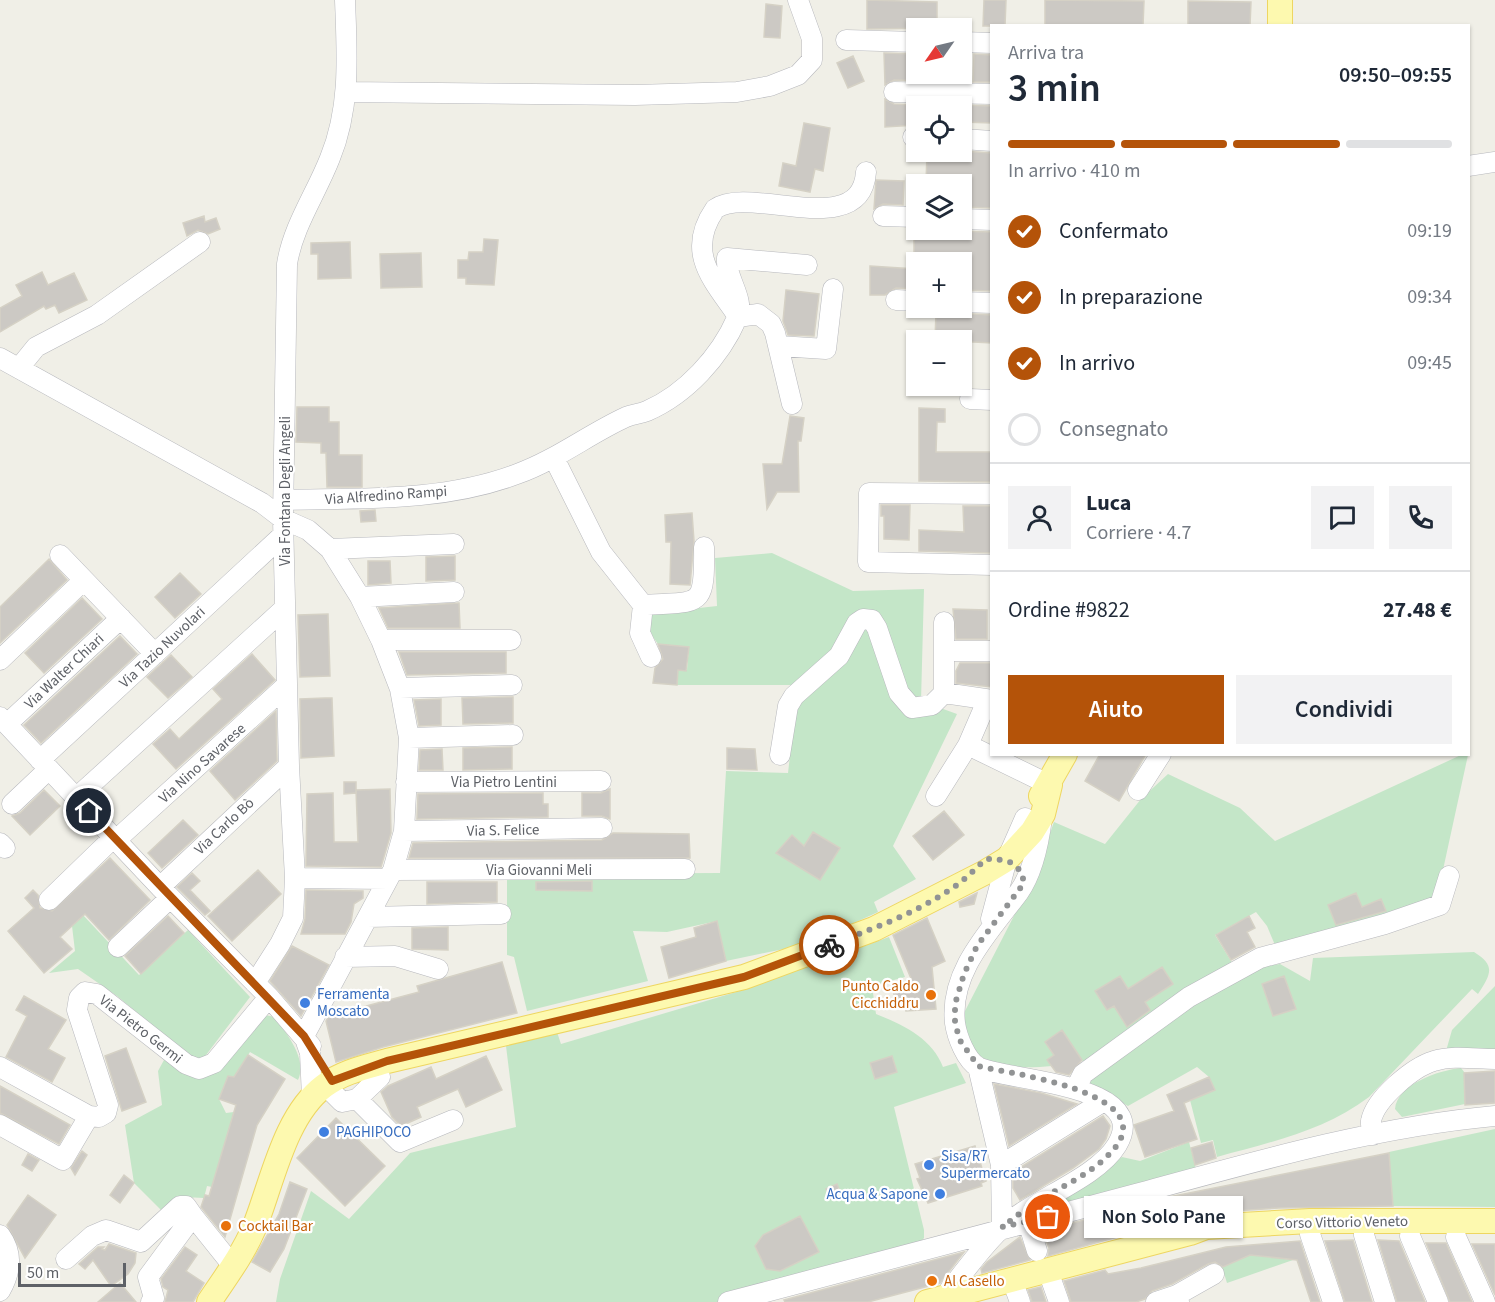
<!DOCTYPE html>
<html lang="it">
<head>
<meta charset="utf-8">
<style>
	:root { --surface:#fff; --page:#f2f2f3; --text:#1f2937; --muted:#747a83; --line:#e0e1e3; --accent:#b45309 }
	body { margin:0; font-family:"Source Sans 3",sans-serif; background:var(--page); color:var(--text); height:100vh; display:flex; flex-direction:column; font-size:22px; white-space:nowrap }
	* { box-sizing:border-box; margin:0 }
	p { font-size:20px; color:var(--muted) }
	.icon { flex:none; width:33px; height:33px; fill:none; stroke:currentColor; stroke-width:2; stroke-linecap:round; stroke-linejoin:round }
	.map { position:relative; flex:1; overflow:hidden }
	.drawer { position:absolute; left:990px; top:24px; width:480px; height:732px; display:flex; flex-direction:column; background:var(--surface); border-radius:0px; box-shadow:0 2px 4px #0004 }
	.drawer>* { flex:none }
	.needle { width:39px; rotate:236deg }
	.fabs { position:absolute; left:906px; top:18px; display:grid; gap:12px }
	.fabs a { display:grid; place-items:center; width:66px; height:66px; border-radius:0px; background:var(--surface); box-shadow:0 2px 4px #0004; font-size:30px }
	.scale { position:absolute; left:18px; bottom:15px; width:108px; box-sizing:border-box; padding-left:6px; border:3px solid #5e6167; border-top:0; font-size:16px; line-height:21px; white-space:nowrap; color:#5e6167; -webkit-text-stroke:4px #fff; paint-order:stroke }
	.pin { position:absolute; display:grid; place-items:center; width:51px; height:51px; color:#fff; margin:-26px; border:3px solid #fff; border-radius:50%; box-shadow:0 2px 6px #0007 }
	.courier { position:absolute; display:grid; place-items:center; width:60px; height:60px; margin:-30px; border:4px solid #b45309; border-radius:50%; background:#fff; color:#222; box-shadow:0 2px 8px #0007 }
	.bubble { position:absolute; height:42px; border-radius:0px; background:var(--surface); box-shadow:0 2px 4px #0004; font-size:20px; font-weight:600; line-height:42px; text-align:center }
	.head em { font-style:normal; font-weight:600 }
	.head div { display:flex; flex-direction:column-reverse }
	.head { display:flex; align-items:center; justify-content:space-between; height:102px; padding:0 18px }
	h1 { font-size:39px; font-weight:600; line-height:45px }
	.bar { display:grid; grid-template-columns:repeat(4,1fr); gap:9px 6px; align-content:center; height:72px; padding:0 18px }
	.bar i { height:8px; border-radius:4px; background:var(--line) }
	.bar .on { background:var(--accent) }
	.bar p { grid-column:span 4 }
	.line { display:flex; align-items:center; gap:15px; padding:0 18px; border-top:2px solid var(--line) }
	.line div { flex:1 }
	.round { display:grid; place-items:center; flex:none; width:63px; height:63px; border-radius:0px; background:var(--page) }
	ol { padding:0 18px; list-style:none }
	li { display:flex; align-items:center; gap:18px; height:66px }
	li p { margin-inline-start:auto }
	li .icon { padding:6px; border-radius:50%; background:var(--accent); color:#fff; stroke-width:4 }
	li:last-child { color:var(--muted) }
	li i { width:33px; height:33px; border:3px solid var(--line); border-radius:50% }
	.primary-button { display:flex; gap:12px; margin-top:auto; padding:12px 18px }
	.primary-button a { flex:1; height:69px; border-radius:0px; background:var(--accent); color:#fff; font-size:24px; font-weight:600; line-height:69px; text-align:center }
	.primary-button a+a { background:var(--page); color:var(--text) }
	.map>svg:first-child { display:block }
</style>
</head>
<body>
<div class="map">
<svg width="1495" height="1302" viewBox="0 0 1495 1302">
	<rect width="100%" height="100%" fill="#f0efe7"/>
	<path fill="#c4e6c8" d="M772 553 853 591 924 589 921 701 957 714 893 846 916 879 874 902 878 912 808 944 726 961 717 921 667 932 633 931 648 981 527 1011 514 957 507 955V874L720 873 726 771 788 773 795 712 803 697 818 685H677L678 670H687L689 647 658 644 637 615 717 606 715 558Z
		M1461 755H1468L1436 902 1275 945 1267 926 1256 912 1215 935 1234 966 1084 1063 1062 1030 1045 1042 1054 1055 1052 1066C1008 1070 960 1068 965 1011L1033 879 1054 822 1105 844 1141 799 1168 774 1240 808 1275 841Z
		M83 915 139 975 188 930 250 997 203 1059H195L187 1054 117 996 78 969 49 973 75 951 72 926Z
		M889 937 905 977 872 986 876 1014C903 1025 932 1038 943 1067L956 1063 966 1083 894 1107 924 1230V1238L917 1246 728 1302H276L280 1279 311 1191 349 1219 410 1153 516 1127 506 1046 557 1032 561 1044 743 990Z
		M1474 952C1495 965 1492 973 1478 994L1472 989 1369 1097C1324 1131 1271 1142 1217 1157L1213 1140 1201 1143 1190 1100 1214 1090 1209 1077 1197 1067 1128 1106 1087 1083 1118 1054 1245 969 1280 964 1310 981 1313 958Z
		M1495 986V1052L1446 1051 1452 1030Z
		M265 1015 275 1017C286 1033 308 1059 298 1080L250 1052 234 1077 228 1076 219 1099 226 1113 234 1112 212 1187 207 1186 204 1198C185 1196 177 1199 162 1211L134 1183 125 1125 162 1105 158 1071 164 1060 190 1074Z
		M1461 1068 1465 1073V1104L1402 1117 1395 1109C1397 1084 1440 1070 1461 1068Z
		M1495 1129V1207L1393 1206 1389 1152Z
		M1189 1142 1196 1169 1044 1211 1122 1157 1140 1161Z
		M1250 1255 1293 1260 1227 1283 1222 1267Z"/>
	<path fill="#ccc9c4" stroke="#d5d1c5" stroke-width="1.5" d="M867 0 937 2V28L867 29Z
		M984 0H1006L1005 26H983Z
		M1045 0 1144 1 1143 26H1045Z
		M1188 1 1251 2 1250 26H1188Z
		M766 4 782 6 780 38 764 37Z
		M884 53 916 54V74H935V81L894 80 885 85Z
		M974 54 992 55V82H973Z
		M853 56 864 81 848 88 837 63Z
		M885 99 894 104 936 106H916V125L885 127Z
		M962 105 992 106V123L962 122Z
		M804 123 830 128 823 171 815 169 810 192 779 186 783 163 796 166Z
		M962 151 992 153V208L962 207V184H926L927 152Z
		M876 180 904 181 903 205 883 204 874 209Z
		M204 216 205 222 216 218 220 229 208 234 198 230 187 236 183 223Z
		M914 230 992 232V291L962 290V257H914Z
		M484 239 498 240 494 285 466 284V278H458V260H468L469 252H483Z
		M350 242 351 278 318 279V254H311V243Z
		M421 253 422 287 381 288 380 254Z
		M870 266 916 269V289L896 288 885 295H870Z
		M42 272 48 285 74 273 87 300 59 313 55 305 46 309 44 306 0 332V308L22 296 16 285Z
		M786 290 819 294 814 336 788 335 783 321Z
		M936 312 992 315V343L935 340Z
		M297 407H329V422H339V455H362V487H327L326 453H321V443L296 442Z
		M919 408 945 409V422H937L936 452H992V482L919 481Z
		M790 416 804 418 801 441H798L799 492H777L767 509 763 464H782Z
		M881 505H910L909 540 884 539V516H881Z
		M963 506H992V553L919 551V530L964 532Z
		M375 510 376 521 361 522 360 511Z
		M692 513 694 541 690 585 670 584 671 542H666L665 515Z
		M455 556V580L426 581V557Z
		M49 559 67 580 0 643V607Z
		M368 561H390L391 583 368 585Z
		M180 573 201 594 175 618 155 597Z
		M82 598 102 619 44 673 25 653Z
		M459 603 460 628H388L379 608Z
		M953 609 987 610V639H956Z
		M328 614 330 676 300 677 298 615Z
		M120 636 137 654 41 743 24 725Z
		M658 644 689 647 686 671 678 670 677 685 653 683 655 668 663 659Z
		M399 652H506V673L407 675Z
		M252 654 275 680 176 769 153 744 170 729 179 739 222 699 213 689Z
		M171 655 192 677 168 698 147 677Z
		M960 663H992V687L956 683V671Z
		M513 697V723L463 724 462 698Z
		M325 698H332L334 756 301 758 300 699Z
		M441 699V725L419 726 414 700Z
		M276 711 277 761 235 800 210 771Z
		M512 747V769L463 770V748Z
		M727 748 755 749 757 770 727 769Z
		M442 749 443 770H419L420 750Z
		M1100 754H1146L1119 801 1085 781Z
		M344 782H356V793L344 794Z
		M390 789 391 833 381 867 306 866 307 794 333 793 334 842H358L356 790Z
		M610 789V819L602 816H582V793H601Z
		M44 790 60 806 30 835 12 816 20 813Z
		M543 793V804H548V817L417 819 418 794Z
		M944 811 964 835 933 860 913 836Z
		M183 820 198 835 162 868 148 853Z
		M813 832 840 848 820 880 776 853 792 835 804 846Z
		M613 833 689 834 690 858H409L413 843 602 840Z
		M110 858 150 900 109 940 85 914 60 937 72 949 44 973 8 931 34 908 25 898 33 890 38 895 40 908 52 911Z
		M258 870 281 894 232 941 208 916Z
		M192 873 200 881 190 890 210 911 205 915 177 887Z
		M592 881V891L536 890V882Z
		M427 882H497V902L427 904Z
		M306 890 363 891V898L354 904 351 922 345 934H301L305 919Z
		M977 893 974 904 960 907 959 902Z
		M1356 893 1362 907 1381 899 1386 911 1336 925 1328 905Z
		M168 916 184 933 141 974 125 956Z
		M1249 916 1255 928 1247 932 1255 947 1231 960 1216 935Z
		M927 918 945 961 932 967 936 1009 906 1011V1007H894V984L912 981 893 935Z
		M717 921 726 961 669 978 661 947 696 937 694 928Z
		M448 927V950L412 949V928Z
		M292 946 329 965 301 1016 270 981Z
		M502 962 517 1013 383 1047 336 1062 326 1021 329 1016 419 992 417 986Z
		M1162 967 1173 984 1145 1002 1150 1010 1127 1027 1114 1006 1107 1010 1095 991 1120 976 1128 989Z
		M1284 976 1296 1009 1273 1016 1262 984Z
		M24 996 66 1020 48 1049 65 1058 52 1082 6 1057 27 1016 16 1010Z
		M1062 1030 1082 1060 1069 1075 1056 1072 1047 1060 1054 1055 1045 1042Z
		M126 1048 146 1102 122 1111 105 1056Z
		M248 1055 285 1079 257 1125 225 1237 201 1207 205 1195 209 1196 236 1105 219 1099 228 1076 234 1077Z
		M486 1056 502 1090 466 1107 458 1089 417 1107 421 1117 401 1126 392 1117 381 1092 388 1086 431 1067 436 1079Z
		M892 1056 897 1072 875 1079 870 1063Z
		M1495 1071V1103L1465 1105 1464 1073Z
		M1209 1077 1215 1090 1184 1103 1197 1139 1145 1157 1134 1125 1174 1111 1167 1095Z
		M994 1084 1041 1093 1077 1104 1009 1146Z
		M0 1086 70 1125 59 1144 0 1113Z
		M1103 1116 1110 1126 1106 1139 1099 1149 1073 1168 1020 1200 1013 1188V1172Z
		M336 1118 385 1166 345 1206 297 1158Z
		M1212 1142 1216 1158 1195 1165 1191 1148Z
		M975 1146 986 1181 981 1183 982 1186 928 1203 917 1179 920 1178 915 1164Z
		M82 1151 87 1155 75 1175 71 1168Z
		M1389 1153 1393 1206 1279 1208 1205 1213 1048 1256 1049 1248 1043 1231 1169 1197Z
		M28 1154 39 1160 32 1171 22 1165Z
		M124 1175 134 1183 120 1203 110 1195Z
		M290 1182 307 1189 284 1249 270 1272 252 1262 279 1214Z
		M837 1184 841 1194 830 1199 826 1189Z
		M28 1195 56 1215 25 1258 7 1225Z
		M800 1216 819 1252 780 1271 766 1269 755 1246 763 1235Z
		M1020 1237 1030 1260 982 1273 981 1269 987 1262Z
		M1353 1240 1372 1302H1345L1325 1241Z
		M1378 1240 1399 1241 1425 1302H1397Z
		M1300 1241 1320 1302H1311L1297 1260 1250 1255 1223 1267 1215 1262 1208 1264 1172 1284 1152 1291 1145 1299 1136 1302H1071L1064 1281 1105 1270 1108 1274 1141 1268 1226 1247Z
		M1426 1243H1446L1472 1302H1450Z
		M109 1244 136 1253 135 1263 128 1274 111 1286 93 1260 85 1269 79 1264 98 1247H104L102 1249 105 1250Z
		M1472 1244H1495V1295Z
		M185 1247 197 1255 186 1271 204 1283 193 1302H165L168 1290 163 1287 161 1279Z
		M964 1252 940 1283 868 1302H785L784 1300Z
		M120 1283 136 1302H98Z
		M1041 1287 1046 1302H1032L1028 1290Z"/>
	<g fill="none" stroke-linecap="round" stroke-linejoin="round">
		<defs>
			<path id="minor" d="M846 40 916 42
				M962 42 992 43
				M346 92 635 95 737 92 770 86 798 75 812 60V39L798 0
				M894 92 992 94
				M913 137H916
				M962 139 992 141
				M1468 166 1495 162
				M883 216 916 217
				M962 219 992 220
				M896 300 916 301
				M962 302 992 303
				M735 312C711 278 686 251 715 209 750 184 861 242 866 172
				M738 317 758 314 771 324 775 333 792 404
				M779 346 826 349 833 289
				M0 358 262 503 283 519 308 530 330 549 360 597 381 640 400 689 409 738 404 831 393 870 304 1036 310 1053 312 1097
				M19 368 36 347 97 315 200 242
				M970 399 992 400
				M554 458 601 552 643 605C701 601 705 610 704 547
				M992 494 869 493 868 562 992 565
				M284 500C361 498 443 502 517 474 556 460 589 434 626 417 633 414 640 414 647 411 686 394 720 357 737 318 746 299 725 278 727 258L807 265
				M330 549 454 544
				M60 555 155 654
				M360 597 454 592
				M643 605 640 633 651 657
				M944 622V693
				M381 640H511
				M944 651H992
				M0 660 84 580
				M400 688 512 685
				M0 717 160 887 269 997 311 1046
				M7 724 121 618
				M409 738 513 735
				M968 745 1050 785
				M780 755 788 706 794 696 839 656 857 623 863 619 872 620 877 628 899 693 912 708 932 705 944 693 992 700
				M40 760 283 535
				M406 782 601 781
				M1138 790 1161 754
				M936 796 968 745 987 701
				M76 798 285 608
				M12 804 49 769
				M404 831 602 828
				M116 840 287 685
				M0 843 5 848
				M393 870 685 869
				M295 878 388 879
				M160 887 289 766
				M49 900 113 838
				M368 917 501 914
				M991 919 1007 859 1025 818
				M118 947 170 898
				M345 957 395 956 438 969
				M255 983 280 944 293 918 295 878 289 766 283 519 287 264C293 226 316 194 330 158 351 107 347 54 345 0
				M0 1067 89 1116 99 1117 106 1113 108 1105 77 1010 79 998 85 992 97 994 186 1064 199 1069 214 1063 269 997
				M978 1067 1001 1165 1002 1227
				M325 1085 342 1102 357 1099 400 1142 453 1120
				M1076 1088 1083 1074 1189 997 1260 958 1385 924 1440 905 1449 876
				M357 1099 380 1077 376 1064
				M0 1125 63 1160 89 1116
				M1373 1135C1373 1131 1370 1125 1371 1121 1375 1099 1413 1067 1434 1061 1452 1055 1476 1059 1495 1059
				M1001 1165 1104 1101
				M1028 1222 1037 1251
				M1310 1234 1333 1302
				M0 1235C13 1253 11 1272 0 1291
				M1364 1235 1385 1302
				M1410 1236 1438 1302
				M1456 1237 1485 1302
				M66 1259 92 1236 106 1230 141 1242 180 1206H186L193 1216
				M1048 1271 1059 1302
				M1012 1280 1020 1302
				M1177 1295 1214 1274
				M951 1296 950 1289C967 1269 983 1245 1003 1227 1033 1199 1096 1179 1117 1145 1154 1083 1004 1081 978 1067 966 1060 957 1037 955 1023 949 971 991 930 1019 892 1033 872 1039 842 1042 818
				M151 1302 154 1298 148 1277 193 1216 233 1266
				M728 1302C864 1266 1000 1230 1136 1194 1253 1162 1374 1127 1495 1116
				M1156 1302 1177 1295 1179 1302"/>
			<path id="major" d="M1280 26V0
				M1041 796 1065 754
				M209 1302C225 1278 243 1254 254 1228 272 1184 284 1116 324 1086 342 1072 366 1067 387 1061L744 977 874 929 984 873 1007 859 1032 832 1043 814 1050 785
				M927 1302 1190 1233 1206 1227 1310 1221H1495"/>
		</defs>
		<use href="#minor" stroke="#b7b8bd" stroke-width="21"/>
		<use href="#major" stroke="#eed661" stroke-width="26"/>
		<use href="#minor" stroke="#fff" stroke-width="20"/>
		<use href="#major" stroke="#fdf9af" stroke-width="24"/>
	</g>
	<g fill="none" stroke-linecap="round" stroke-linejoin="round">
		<path stroke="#919394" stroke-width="6" stroke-dasharray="0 10.8" d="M829 945C870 930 914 914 951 889 964 881 975 869 986 859 1006 859 1020 861 1024 883L977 946 964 974 955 1004V1021L959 1039 978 1066C1006 1073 1162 1092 1114 1149 1092 1175 1059 1187 1031 1205 1021 1212 1012 1220 1002 1227L1048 1217"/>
		<path stroke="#b45309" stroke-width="8" d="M89 811 304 1036 332 1081 387 1061 744 977 829 945"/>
	</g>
	<g fill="#e8710a" stroke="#fff" stroke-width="2">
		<circle cx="931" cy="995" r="6"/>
		<circle cx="226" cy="1226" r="6"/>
		<circle cx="932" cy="1281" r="6"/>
	</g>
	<g fill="#3f7fe0" stroke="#fff" stroke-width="2">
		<circle cx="305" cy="1003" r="6"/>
		<circle cx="324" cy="1132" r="6"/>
		<circle cx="929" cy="1165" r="6"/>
		<circle cx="940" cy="1194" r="6"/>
	</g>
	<g text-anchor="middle" stroke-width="4.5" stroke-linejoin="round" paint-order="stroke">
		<g font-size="15" fill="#5e6167" stroke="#fff">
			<text transform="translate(285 491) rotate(-90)" y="5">Via Fontana Degli Angeli</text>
			<text transform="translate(386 495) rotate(-4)" y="5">Via Alfredino Rampi</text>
			<text transform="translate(162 647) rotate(-43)" y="5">Via Tazio Nuvolari</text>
			<text transform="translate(64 671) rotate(-43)" y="5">Via Walter Chiari</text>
			<text transform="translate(202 763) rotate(-42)" y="5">Via Nino Savarese</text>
			<text x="504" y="787">Via Pietro Lentini</text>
			<text transform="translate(224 826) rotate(-43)" y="5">Via Carlo Bò</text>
			<text transform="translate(503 830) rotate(-1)" y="5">Via S. Felice</text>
			<text x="539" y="875">Via Giovanni Meli</text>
			<text transform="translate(141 1029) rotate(38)" y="5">Via Pietro Germi</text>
			<text transform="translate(1342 1222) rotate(-1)" y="5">Corso Vittorio Veneto</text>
		</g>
		<g font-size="15" fill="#c56008" stroke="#fff" text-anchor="start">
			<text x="919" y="991" text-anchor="end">Punto Caldo<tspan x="919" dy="17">Cicchiddru</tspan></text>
			<text x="238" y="1231">Cocktail Bar</text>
			<text x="944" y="1286">Al Casello</text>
		</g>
		<g font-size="15" fill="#366cbe" stroke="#fff" text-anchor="start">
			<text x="317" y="999">Ferramenta<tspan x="317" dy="17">Moscato</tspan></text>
			<text x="336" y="1137">PAGHIPOCO</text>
			<text x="941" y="1161">Sisa/R7<tspan x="941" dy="17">Supermercato</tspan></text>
			<text x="928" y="1199" text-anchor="end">Acqua &amp; Sapone</text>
		</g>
	</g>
</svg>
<div class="fabs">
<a><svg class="needle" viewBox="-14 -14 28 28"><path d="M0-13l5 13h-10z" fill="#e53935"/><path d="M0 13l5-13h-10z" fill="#747a83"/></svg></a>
<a><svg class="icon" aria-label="locate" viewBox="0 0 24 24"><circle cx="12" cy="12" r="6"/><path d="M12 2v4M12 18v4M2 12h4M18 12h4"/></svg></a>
<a><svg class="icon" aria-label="layers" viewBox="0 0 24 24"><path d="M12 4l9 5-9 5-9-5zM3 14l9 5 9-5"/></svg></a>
<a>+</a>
<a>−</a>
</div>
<div class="scale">50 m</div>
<div class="pin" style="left:1048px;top:1217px;background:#ea580c"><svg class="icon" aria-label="bag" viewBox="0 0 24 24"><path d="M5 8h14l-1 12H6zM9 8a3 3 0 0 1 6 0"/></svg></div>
<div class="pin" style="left:89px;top:811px;background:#1f2937"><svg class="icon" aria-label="home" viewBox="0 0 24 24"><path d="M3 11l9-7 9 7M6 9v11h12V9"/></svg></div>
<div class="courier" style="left:829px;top:945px"><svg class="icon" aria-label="bike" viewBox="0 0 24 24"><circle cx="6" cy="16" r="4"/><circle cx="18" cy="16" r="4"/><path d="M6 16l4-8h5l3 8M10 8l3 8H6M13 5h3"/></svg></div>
<div class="bubble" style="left:1084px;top:1196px;width:159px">Non Solo Pane</div>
<section class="drawer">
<div class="head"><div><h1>3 min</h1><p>Arriva tra</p></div><em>09:50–09:55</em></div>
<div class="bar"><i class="on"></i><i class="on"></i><i class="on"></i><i></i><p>In arrivo · 410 m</p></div>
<ol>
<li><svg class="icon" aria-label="check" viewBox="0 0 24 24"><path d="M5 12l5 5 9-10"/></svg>Confermato<p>09:19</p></li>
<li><svg class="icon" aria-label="check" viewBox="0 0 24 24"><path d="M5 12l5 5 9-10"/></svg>In preparazione<p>09:34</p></li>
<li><svg class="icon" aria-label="check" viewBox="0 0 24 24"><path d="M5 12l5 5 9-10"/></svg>In arrivo<p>09:45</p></li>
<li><i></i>Consegnato</li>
</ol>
<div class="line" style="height:108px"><a class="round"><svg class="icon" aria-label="person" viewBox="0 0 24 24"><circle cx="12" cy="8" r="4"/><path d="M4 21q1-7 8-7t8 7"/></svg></a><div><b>Luca</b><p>Corriere · 4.7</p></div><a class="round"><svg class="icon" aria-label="chat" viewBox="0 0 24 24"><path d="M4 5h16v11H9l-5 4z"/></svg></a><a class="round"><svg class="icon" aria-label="phone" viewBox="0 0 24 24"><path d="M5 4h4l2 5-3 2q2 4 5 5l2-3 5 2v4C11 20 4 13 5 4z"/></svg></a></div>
<div class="line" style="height:78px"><div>Ordine #9822</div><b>27.48 €</b></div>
<div class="primary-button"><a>Aiuto</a><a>Condividi</a></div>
</section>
</div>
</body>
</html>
